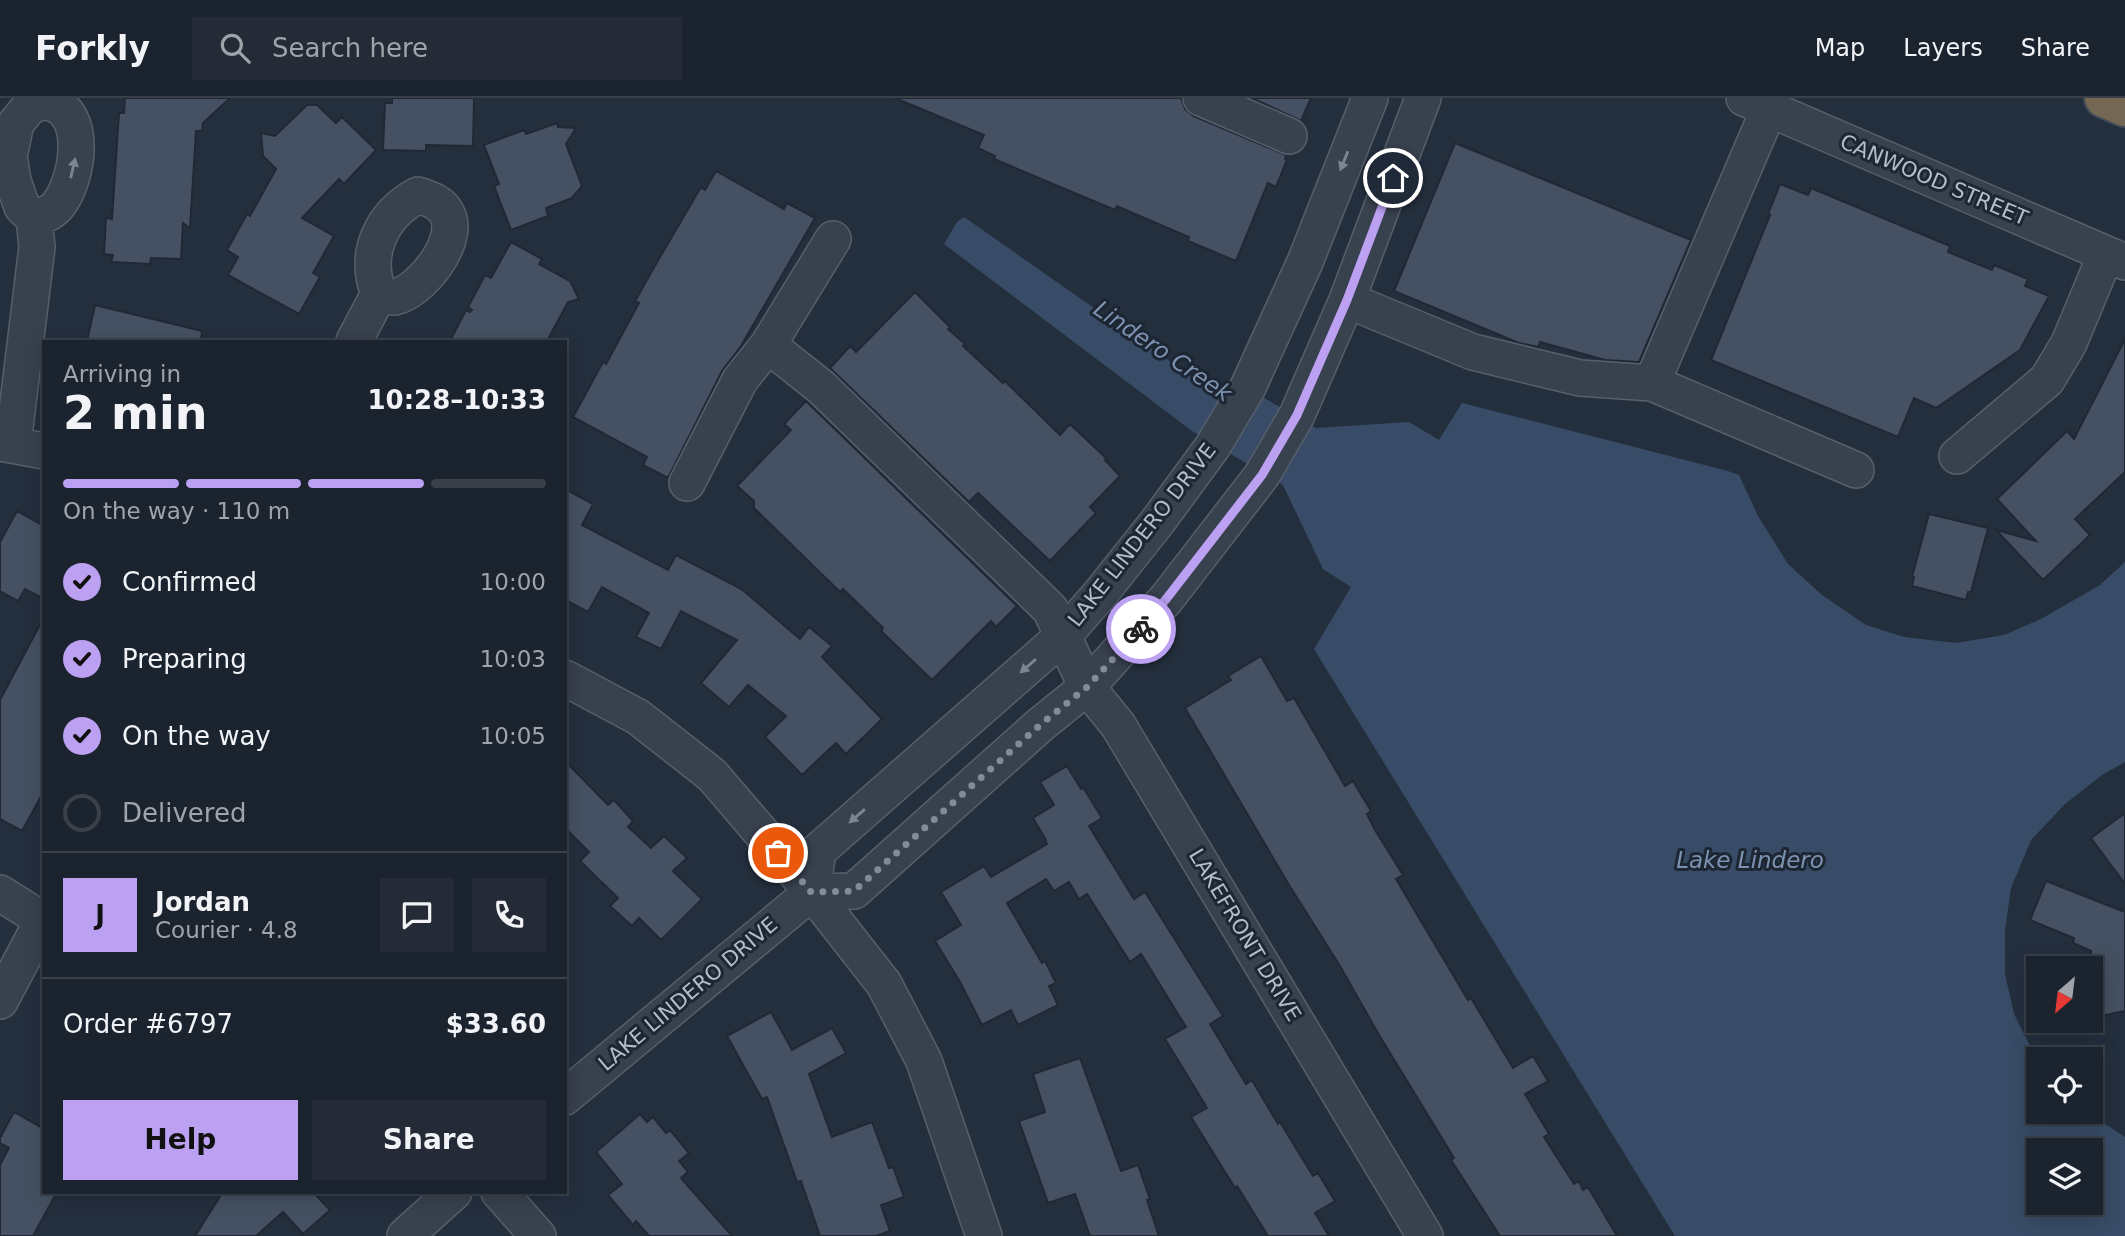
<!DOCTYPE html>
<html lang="en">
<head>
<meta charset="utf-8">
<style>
	:root { --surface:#1b232e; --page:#242b36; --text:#f1f3f6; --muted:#a0a4aa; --line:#39404a; --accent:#bca0f2 }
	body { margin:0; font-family:"DejaVu Sans",sans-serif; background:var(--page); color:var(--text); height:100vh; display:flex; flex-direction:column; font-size:26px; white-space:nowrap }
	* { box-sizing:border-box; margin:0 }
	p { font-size:23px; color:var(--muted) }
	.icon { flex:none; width:38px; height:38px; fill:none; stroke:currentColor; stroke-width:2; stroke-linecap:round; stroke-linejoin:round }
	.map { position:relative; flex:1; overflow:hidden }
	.drawer { position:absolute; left:42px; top:242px; width:525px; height:854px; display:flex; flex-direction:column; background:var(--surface); border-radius:0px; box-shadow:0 4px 18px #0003,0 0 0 2px var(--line) }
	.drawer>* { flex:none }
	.needle { width:46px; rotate:208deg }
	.buttons { position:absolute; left:2026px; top:858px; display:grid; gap:14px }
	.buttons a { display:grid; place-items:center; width:77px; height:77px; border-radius:0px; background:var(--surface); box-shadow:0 4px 18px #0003,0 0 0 2px var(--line); font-size:35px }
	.pin { position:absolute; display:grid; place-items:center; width:60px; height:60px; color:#fff; margin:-30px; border:4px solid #fff; border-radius:50%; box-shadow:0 2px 7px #0007 }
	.courier { position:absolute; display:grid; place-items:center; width:70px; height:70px; margin:-35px; border:5px solid #bca0f2; border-radius:50%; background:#fff; color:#222; box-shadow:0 2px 9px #0007 }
	.summary em { font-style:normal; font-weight:800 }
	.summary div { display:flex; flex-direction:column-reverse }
	.summary { display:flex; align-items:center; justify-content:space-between; height:119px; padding:0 21px }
	h1 { font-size:46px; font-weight:800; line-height:52px }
	.bar { display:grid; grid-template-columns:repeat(4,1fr); gap:10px 7px; align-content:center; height:84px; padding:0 21px }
	.bar i { height:9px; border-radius:5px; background:var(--line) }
	.bar .active { background:var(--accent) }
	.bar p { grid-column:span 4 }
	.line { display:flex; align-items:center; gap:18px; padding:0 21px; border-top:2px solid var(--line) }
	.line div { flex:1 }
	.round { display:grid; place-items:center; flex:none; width:74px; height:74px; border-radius:0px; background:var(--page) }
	ol { padding:0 21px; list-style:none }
	li { display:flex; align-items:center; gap:21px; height:77px }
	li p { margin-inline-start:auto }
	li .icon { padding:7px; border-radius:50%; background:var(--accent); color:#111; stroke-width:4 }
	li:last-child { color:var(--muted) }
	li i { width:38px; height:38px; border:4px solid var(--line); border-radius:50% }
	.primary-button { display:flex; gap:14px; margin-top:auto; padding:14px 21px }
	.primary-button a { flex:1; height:80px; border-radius:0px; background:var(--accent); color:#111; font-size:28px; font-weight:800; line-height:80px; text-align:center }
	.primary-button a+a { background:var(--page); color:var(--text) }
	header { display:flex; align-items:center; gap:42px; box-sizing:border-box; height:98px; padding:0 35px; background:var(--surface); border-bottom:2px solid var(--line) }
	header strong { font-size:33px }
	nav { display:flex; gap:38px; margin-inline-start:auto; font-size:24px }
	.search { width:490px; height:63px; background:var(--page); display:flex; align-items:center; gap:18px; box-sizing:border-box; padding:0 24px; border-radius:0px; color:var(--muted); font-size:26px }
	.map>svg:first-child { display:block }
</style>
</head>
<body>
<header>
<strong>Forkly</strong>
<div class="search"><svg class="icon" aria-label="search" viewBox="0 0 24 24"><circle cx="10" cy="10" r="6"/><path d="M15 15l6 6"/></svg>Search here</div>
<nav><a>Map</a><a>Layers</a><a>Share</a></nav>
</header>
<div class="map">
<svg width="2125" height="1138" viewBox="0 0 2125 1138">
	<rect width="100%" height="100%" fill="#242f3e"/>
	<path fill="#394c67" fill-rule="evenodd" d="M964 119 1215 295 1264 300 1316 330 1409 324 1439 342 1462 305 1728 373 1739 377 1758 418 1788 466 1822 497 1866 527 1904 539 1956 545 2004 537 2041 521 2100 487 2125 464V664L2102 677 2065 706 2031 742 2011 790 2005 832V876L2014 916 2033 954 2039 962V1013H2085L2125 1039V1138H1675L1314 551 1351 489 1323 471 1283 387 1192 333 944 146 957 124ZM2039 1052H2091V1104H2039Z"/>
	<path fill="#455162" stroke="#1f2835" stroke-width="2" d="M125 0H230L203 25 202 33H196L190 130 183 125 181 161 151 160 150 166 111 164 113 157 104 156 106 120 112 121 119 15H124Z
		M392 0H474L473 48 426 47V53L383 52 385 5H392Z
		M895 0H1181L1185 11 1193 18 1286 57 1285 61 1287 62 1276 89 1268 85 1236 163 1188 143 1189 139 1135 116 1117 108 1115 112 994 61 995 58 978 50 984 37Z
		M1252 0H1311L1301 23Z
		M307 7H317L336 25 342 19 376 52 344 86 339 81 302 120 334 138 313 175 320 179 299 216 228 177 238 159 227 152 247 116 250 118 276 71 263 58 261 35 275 38Z
		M557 25 558 29 576 30 566 46 582 88 572 100 546 110 548 118 511 132 494 88 499 86 484 47 524 32 526 36Z
		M1455 45 1691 142 1639 264 1605 262 1540 244 1538 249 1519 245 1394 193Z
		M716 73 784 111 787 105 815 120 741 248 722 273 668 380 643 367 647 359 573 319 603 264 606 266 639 205 635 203 660 159 701 89 705 92Z
		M1780 86 1808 97 1811 90 1950 148 1948 154 1992 172 1994 167 2028 181 2025 188 2049 198 2020 252 1936 310 1914 300 1898 339 1711 262 1770 117 1768 116Z
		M511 144 542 161 539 166 570 183 579 201 568 204 547 243H450L466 212 470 214 472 212 468 209 485 177 491 180Z
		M915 194 950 229 948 231 965 246 963 248 1003 285 1005 283 1060 337 1070 326 1107 361 1105 362 1120 378 1090 409 1096 415 1050 463 978 395 969 404 830 270 850 248 856 254Z
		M95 207 202 233 201 243H87Z
		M2125 241V374L2075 421 2090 437 2043 482 1996 432 2036 443 1997 401 2067 333 2074 341Z
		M806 303 1017 508 996 529 991 523 932 582 881 533 883 530 843 491 840 494 754 410V403L737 388 791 332 784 326Z
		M565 391 593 406 582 427 668 472 676 457 732 486 744 493 800 541 809 529 832 548 822 559 882 621 846 656 836 645 802 677 765 639 786 618 748 587 729 609 701 585 737 542 681 513 661 551 636 539 649 515 602 489 588 514 565 502Z
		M17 413 44 428V501L25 491 18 503 0 493V444Z
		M1929 416 1988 430 1971 494H1968L1966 502 1912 488 1914 479H1912Z
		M44 519V693L22 733 0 721V602Z
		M1261 558 1287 603 1294 600 1345 688 1353 683 1371 713 1367 716 1375 732 1403 777 1396 781 1468 902 1471 900 1513 970 1533 958 1548 983 1525 996 1549 1036 1544 1039 1574 1086 1579 1083 1583 1092 1588 1089 1617 1138H1500L1451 1062 1454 1060 1379 937 1340 868 1289 787 1185 610 1231 582 1228 578Z
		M565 663 608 707 614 702 633 723 628 729 651 750 664 738 687 760 673 773 702 801 661 842 639 820 632 828 610 808 618 800 580 763 589 754 565 730Z
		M1067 668 1081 691 1083 689 1102 720 1089 728 1134 801 1145 794 1223 918 1210 926 1246 986 1252 982 1278 1026 1280 1024 1313 1078 1318 1075 1335 1103 1315 1115 1329 1138H1268L1237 1088 1235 1090 1191 1019 1207 1010 1165 941 1186 929 1141 856 1130 864 1087 796 1079 801 1069 784 1054 793 1046 781 1007 805 1042 865 1045 863 1056 885 1049 888 1058 907 1018 927 1011 912 982 927 960 884 935 843 961 827 941 794 984 768 991 779 1047 746 1045 743 1046 742 1033 720 1054 707 1040 684Z
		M2125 715V786L2091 740Z
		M2046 783 2125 814V913L2091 920V853L2073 845 2074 840 2030 822Z
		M771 914 792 952 832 930 846 955 809 976 832 1039 872 1024 889 1070 893 1069 904 1099 881 1107 890 1133 876 1138H820L801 1083 797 1084 767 999 762 1001 727 938Z
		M1080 960 1121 1073 1138 1067 1150 1101 1147 1102 1159 1138H1090L1075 1096 1048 1105 1019 1023 1045 1014 1033 976Z
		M14 1014 44 1031V1094H57L33 1138H0V1067L9 1050 0 1045V1040Z
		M640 1016 647 1024 653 1019 666 1035 670 1032 689 1055 679 1063 688 1074 681 1080 732 1138H649L636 1123 633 1127 608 1097 622 1086 596 1054Z
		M223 1094H313L330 1112 303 1136 283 1114 256 1138H195Z"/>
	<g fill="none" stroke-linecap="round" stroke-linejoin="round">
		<defs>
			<path id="minor" d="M1201 0 1289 38
				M1744 0 2125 164
				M418 97C430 101 443 105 448 118 459 145 421 193 395 199 390 200 384 197 379 196 363 156 381 117 418 97Z
				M1347 202 1473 254 1580 280 1652 285 1856 372
				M354 243 379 196
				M768 247 821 289 1050 511 1087 589 1118 627 1425 1138
				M1652 285 1769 11
				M0 345 44 353
				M13 346 37 149 34 120 22 109 13 83 9 58 16 25 31 7C35 6 42 4 47 4 90 11 78 83 58 107 52 115 43 118 34 120
				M1957 358 2047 282 2069 245 2106 156
				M687 385 740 282 768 247 833 141
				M565 580 638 619 712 677 812 794 884 886 924 963 984 1138
				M812 794 818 753 1063 538 1100 496 1158 423 1213 348 1248 289 1305 164 1370 0
				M0 795 43 822
				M0 903 44 820
				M565 999 812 794 854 793 1040 627 1087 589 1167 500 1262 377 1297 317 1347 202 1423 0
				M499 1094 538 1138
				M405 1138 454 1094"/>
			<path id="highway" d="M2104 0 2125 9"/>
		</defs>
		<use href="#minor" stroke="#565f6c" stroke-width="38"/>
		<use href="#highway" stroke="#434c59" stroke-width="42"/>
		<use href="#minor" stroke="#38414e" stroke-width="35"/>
		<use href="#highway" stroke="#746855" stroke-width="38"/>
	</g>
	<defs><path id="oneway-solid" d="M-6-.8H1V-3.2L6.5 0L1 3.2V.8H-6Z" transform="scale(1.75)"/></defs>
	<g fill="#7c8592">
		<use href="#oneway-solid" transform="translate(1344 63) rotate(112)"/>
		<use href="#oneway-solid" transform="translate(73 70) rotate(-77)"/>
		<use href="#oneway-solid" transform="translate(1028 568) rotate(139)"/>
		<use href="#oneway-solid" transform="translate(857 718) rotate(139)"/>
	</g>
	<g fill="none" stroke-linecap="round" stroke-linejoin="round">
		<path stroke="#828b98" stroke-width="7" stroke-dasharray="0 12.6" d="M778 755 811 794 854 793 1040 627 1087 589 1141 531"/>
		<path stroke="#bca0f2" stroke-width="9" d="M1141 531 1167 500 1262 377 1297 317 1347 202 1393 80"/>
	</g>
	<g text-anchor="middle" stroke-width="6" stroke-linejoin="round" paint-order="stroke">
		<g font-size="21" fill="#b4bcc9" stroke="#1d2633">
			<text transform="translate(1934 82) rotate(23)" y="7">CANWOOD STREET</text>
			<text transform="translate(1142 437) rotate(-52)" y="7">LAKE LINDERO DRIVE</text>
			<text transform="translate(1245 837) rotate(59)" y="7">LAKEFRONT DRIVE</text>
			<text transform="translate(688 896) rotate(-40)" y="7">LAKE LINDERO DRIVE</text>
		</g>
		<g font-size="23" font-style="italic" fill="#7c92b1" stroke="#1d2633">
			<text transform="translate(1163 253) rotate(34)" y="8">Lindero Creek</text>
			<text x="1750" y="770">Lake Lindero</text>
		</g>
	</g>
</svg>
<div class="buttons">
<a><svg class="needle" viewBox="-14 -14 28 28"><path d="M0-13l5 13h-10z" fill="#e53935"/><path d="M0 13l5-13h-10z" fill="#a0a4aa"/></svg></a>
<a><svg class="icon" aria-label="locate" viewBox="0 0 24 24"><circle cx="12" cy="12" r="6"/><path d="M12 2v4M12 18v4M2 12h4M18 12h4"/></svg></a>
<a><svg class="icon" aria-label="layers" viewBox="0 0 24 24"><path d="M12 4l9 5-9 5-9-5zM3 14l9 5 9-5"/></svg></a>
</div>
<div class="pin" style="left:778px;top:755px;background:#ea580c"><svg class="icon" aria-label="bag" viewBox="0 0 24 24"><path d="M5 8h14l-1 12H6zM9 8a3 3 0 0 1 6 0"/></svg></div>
<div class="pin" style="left:1393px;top:80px;background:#1f2937"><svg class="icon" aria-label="home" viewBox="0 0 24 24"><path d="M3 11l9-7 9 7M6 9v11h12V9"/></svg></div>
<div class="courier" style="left:1141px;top:531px"><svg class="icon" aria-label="bike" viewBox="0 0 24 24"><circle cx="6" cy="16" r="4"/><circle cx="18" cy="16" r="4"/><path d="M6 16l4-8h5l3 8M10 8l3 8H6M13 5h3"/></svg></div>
<section class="drawer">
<div class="summary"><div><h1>2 min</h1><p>Arriving in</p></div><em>10:28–10:33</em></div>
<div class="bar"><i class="active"></i><i class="active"></i><i class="active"></i><i></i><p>On the way · 110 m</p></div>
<ol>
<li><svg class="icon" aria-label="check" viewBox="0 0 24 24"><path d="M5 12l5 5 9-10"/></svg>Confirmed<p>10:00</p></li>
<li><svg class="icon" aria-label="check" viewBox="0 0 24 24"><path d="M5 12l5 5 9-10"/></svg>Preparing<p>10:03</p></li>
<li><svg class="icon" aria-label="check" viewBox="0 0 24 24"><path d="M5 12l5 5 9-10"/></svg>On the way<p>10:05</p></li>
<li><i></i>Delivered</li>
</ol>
<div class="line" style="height:126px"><b class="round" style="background:var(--accent);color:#111">J</b><div><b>Jordan</b><p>Courier · 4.8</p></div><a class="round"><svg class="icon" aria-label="chat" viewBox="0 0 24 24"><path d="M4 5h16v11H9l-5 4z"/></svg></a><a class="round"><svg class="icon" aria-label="phone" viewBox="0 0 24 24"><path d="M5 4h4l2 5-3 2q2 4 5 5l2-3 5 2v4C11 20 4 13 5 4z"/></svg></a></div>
<div class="line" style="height:91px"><div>Order #6797</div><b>$33.60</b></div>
<div class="primary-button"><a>Help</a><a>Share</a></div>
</section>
</div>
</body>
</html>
